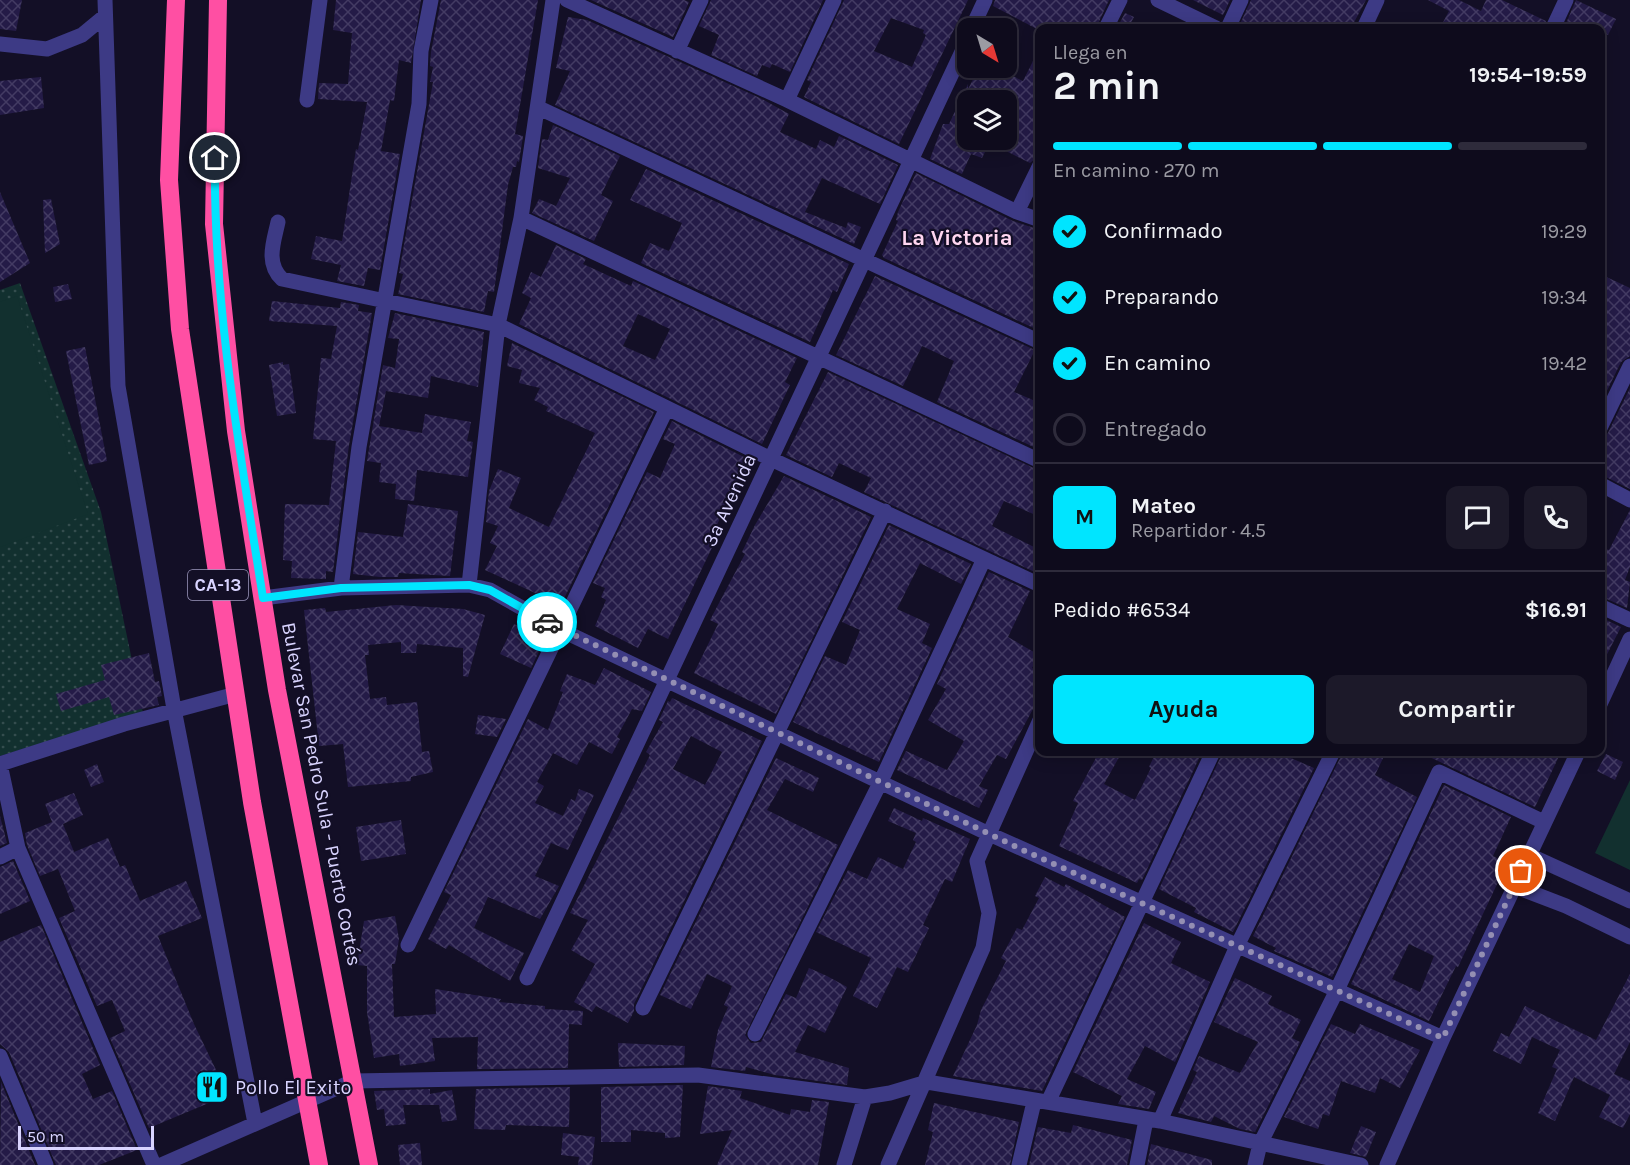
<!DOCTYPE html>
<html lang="es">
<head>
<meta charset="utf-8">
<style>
	:root { --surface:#0e0b1c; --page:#1c1929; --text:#f1f3f6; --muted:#9b9ba3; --line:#2e2b3b; --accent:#00e5ff }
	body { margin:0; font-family:Karla,sans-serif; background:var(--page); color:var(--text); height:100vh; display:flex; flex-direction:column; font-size:22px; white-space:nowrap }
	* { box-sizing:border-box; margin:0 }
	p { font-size:20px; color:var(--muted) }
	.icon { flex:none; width:33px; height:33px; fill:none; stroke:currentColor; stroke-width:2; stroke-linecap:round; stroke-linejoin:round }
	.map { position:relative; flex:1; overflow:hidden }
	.sheet { position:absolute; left:1035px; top:24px; width:570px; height:732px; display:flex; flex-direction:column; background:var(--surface); border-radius:12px; box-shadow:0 3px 15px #0003,0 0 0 2px var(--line) }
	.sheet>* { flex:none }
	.needle { width:39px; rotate:142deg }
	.buttons { position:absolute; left:957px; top:18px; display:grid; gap:12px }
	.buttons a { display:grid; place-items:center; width:60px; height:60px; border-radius:12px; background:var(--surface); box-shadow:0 3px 15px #0003,0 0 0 2px var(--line); font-size:30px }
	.scale { position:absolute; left:18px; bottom:15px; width:136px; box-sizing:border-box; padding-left:6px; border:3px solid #d9d4ff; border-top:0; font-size:16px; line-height:21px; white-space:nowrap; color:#d9d4ff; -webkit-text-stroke:4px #130f26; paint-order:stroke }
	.pin { position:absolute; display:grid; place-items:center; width:51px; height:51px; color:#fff; margin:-26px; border:3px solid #fff; border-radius:50%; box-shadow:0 2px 6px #0007 }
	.courier { position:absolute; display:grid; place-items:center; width:60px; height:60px; margin:-30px; border:4px solid #00e5ff; border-radius:50%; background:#fff; color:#222; box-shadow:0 2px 8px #0007 }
	.headline em { font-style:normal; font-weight:700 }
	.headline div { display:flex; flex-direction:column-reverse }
	.headline { display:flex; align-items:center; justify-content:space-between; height:102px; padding:0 18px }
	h1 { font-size:39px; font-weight:700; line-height:45px }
	.bar { display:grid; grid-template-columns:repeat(4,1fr); gap:9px 6px; align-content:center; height:72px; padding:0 18px }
	.bar i { height:8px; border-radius:4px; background:var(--line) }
	.bar .on { background:var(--accent) }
	.bar p { grid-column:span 4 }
	.line { display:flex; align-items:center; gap:15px; padding:0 18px; border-top:2px solid var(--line) }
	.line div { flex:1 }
	.round { display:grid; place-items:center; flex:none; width:63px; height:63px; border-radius:12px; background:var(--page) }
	ol { padding:0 18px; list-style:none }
	li { display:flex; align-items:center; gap:18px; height:66px }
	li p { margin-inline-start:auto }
	li .icon { padding:6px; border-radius:50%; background:var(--accent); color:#111; stroke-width:4 }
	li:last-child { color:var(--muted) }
	li i { width:33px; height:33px; border:3px solid var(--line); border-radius:50% }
	.button { display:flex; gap:12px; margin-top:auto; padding:12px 18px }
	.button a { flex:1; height:69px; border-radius:12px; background:var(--accent); color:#111; font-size:24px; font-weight:700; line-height:69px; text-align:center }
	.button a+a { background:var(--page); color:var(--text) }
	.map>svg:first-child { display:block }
</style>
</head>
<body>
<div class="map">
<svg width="1630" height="1165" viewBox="0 0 1630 1165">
	<defs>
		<pattern id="grass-dots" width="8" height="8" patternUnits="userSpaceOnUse" patternTransform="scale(1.5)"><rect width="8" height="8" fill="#12302f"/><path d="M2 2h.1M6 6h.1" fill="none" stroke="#344d4e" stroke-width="1.8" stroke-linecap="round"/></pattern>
		<pattern id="building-cross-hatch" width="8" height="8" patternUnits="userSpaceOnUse" patternTransform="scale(1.5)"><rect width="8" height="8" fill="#241b47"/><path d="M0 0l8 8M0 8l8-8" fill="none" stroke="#433b63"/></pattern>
	</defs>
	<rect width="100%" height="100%" fill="#130f26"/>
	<path fill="url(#grass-dots)" d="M20 283 101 512 143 713 0 756V290Z"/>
	<path fill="#12302f" d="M17 296 88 514 0 547V302Z
		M1630 780V870L1595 853Z"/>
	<path fill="url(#building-cross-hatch)" fill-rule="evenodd" d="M0 0H22L16 31 0 29Z
		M336 0H421L411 63 399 60 394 101 390 100 381 151 400 154 380 270 368 268 364 286 337 281 341 265 311 259 316 236 342 241 356 149 358 150 367 102 318 99 319 83 348 84 352 33 333 30Z
		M441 0H538L515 134 523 136 519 162 517 161 516 167H513L508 185 494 292 488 291 484 312 398 294 403 274 399 273 433 82H430L433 67 430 66 431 52Z
		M591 0H684L689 2 673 37Z
		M711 0H823L790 72 772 64 770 68 762 65 757 76 711 55 719 35 699 26Z
		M844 0H968L899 144 804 97 811 82 807 80ZM891 18 924 30 923 33 926 35 912 67 874 51Z
		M995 0H1109L1096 28H1035L993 6Z
		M1193 0H1230L1223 15Z
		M1251 0H1366L1351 28H1250L1240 24Z
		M1428 0H1459L1481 11 1486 0H1502L1546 21 1543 28H1440L1449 11Z
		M1576 0 1616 19 1608 35 1600 32V28H1564Z
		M1125 13 1134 17 1128 28H1117Z
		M568 17 587 20 760 98 789 114 780 132 816 149 820 140 834 147 839 136 898 165 880 204 822 178 805 212 846 228 848 222 861 227 854 244 555 105 570 71 556 68Z
		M1040 47V155L1030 163 1006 151V117L1015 100H968V140H991L982 158 971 154 962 174 930 159 943 124H949L968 84V89L979 68H996L1023 81Z
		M41 77 44 108 0 115V81Z
		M553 125 620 156 601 195 613 201 594 241 532 213 539 199 556 206 570 178 538 168 542 139 548 140Z
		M646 169 849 264 837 292 833 290 810 342 641 263 650 243 669 251 682 223 630 200Z
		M916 173 1013 221 1040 230V331L884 258 882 255 898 221 896 220 898 212Z
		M0 192 30 263 0 282Z
		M51 199 60 244 45 253 43 200Z
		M556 245 586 259 583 264 631 286 633 281 797 358 785 382 790 385 762 444 519 324 531 298 522 293 531 272 541 277ZM638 314 670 329 655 360 623 346Z
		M1600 274 1630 288V356L1621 362 1600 405Z
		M875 276 1035 350 1014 392 1040 403V450L937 402 954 361 922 346 903 386 836 355Z
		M68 284 72 299 55 302 53 287Z
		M272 301 340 308 341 302 359 305 358 311 372 313 349 445 333 572 326 571V579L291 578 292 561 283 560 285 504 329 505 336 441 313 439 321 358 331 359 337 326 269 321Z
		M395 313 484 332 478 387 431 376 428 398 386 391 379 426 422 433 425 414 471 422 467 441 473 442 468 477 417 470 414 501 395 499 396 484 379 482 381 463 367 461 383 365 395 368 399 339 388 338Z
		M512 343 654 412 561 605 485 570 497 546 490 543 498 526 486 522 489 491 498 469 521 478 509 508 549 527 595 433 546 411 548 407 534 400 540 388 519 383 522 370 507 366Z
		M85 347 107 461 89 465 66 351Z
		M283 362V365L289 364 296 413 277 416 269 365Z
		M828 372 1040 471V517L1004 501 992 526 1040 550 1039 574 864 492 871 478 839 463 832 477 786 455Z
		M1630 388V489L1600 474V449Z
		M672 421 752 461 738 489 734 487 717 525 722 527 668 639 648 629 638 648 595 626 606 600 601 597 605 588 593 583 647 472 660 478 675 444 663 439Z
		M784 476 871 517 776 714 694 673 718 624 710 620 745 554 742 552 755 525Z
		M408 504 458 511 450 576 399 573 398 577H380L353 574 358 532 403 537Z
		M1630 510V567L1625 580 1630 582 1627 608 1600 596V547L1609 550Z
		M889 525 971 564 961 584 920 563 897 609 930 624 922 643 932 648 879 762 793 722 825 656 846 665 860 630 842 622Z
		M989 572 1030 591 1008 637 1039 655 1032 668 1040 672V696L1006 759 997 755 979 786 988 790 979 808 897 770 906 751 947 770 964 741 928 720 946 689 937 684Z
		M396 605 463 609 485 615 468 677 463 676V648L417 644 416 653H401V642L368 645 369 655H365L370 699 386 697 387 705 417 702 422 752 429 751 433 772 411 777V781L348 787 343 744 319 746 304 610 325 608 326 612Z
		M1600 617 1621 627 1600 668Z
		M514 624 545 639 531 668 500 654Z
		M149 653 155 682 159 681 162 696 157 697 159 705 114 715 109 697 61 711 56 694 105 680 101 665Z
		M604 668 651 692 642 711 632 709 617 737 620 739 612 754 589 742 577 765 553 753 537 782 544 786 535 803 563 816 571 799 575 801 579 789 594 795 568 850 551 843 535 876 559 886 540 919 488 897 474 928 524 953 510 981 449 945 446 949 428 939 451 895 444 892 528 719 548 730 563 692 560 691 567 674 595 685Z
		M672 698 762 741 634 1004V1011L628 1023 596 1006 592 1012 574 1002 595 964 571 950 588 920 570 913 650 755 646 752 663 722 659 720 668 701 670 702ZM691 736 722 752 705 785 673 769Z
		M478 715 506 719 497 737 475 734Z
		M1099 752H1122L1104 784 1135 800 1151 768 1149 767 1156 752H1202L1142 880 1139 879 1137 883 1059 846 1078 803 1073 801Z
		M1223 752H1277L1314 768 1233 932 1194 912 1196 908 1159 889Z
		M1343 752H1386L1375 775 1417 797 1332 977 1274 951 1276 948 1253 936Z
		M1419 752H1561L1535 807Z
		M1606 754 1623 762 1615 780 1597 771Z
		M776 758 819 778 813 792 785 779 767 810 838 845 745 1035 751 1043 761 1042 786 994 796 998 809 968 827 976 847 987 825 1033 808 1025 795 1052 849 1068 847 1085 775 1075 746 1067 745 1071 711 1067 718 1030 728 1007 724 1005 732 986 707 974 691 1009 660 995Z
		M97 764 104 782 91 787 84 770Z
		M1444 785 1511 817 1493 856 1507 863 1458 967 1456 966 1429 1021 1351 984ZM1409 944 1434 956 1420 992 1392 979Z
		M74 793 83 815 63 824 74 852 108 838 120 867 125 865 140 901 186 881 202 918 158 936 194 1024 228 1095 149 1128 110 1038 125 1031 112 1000 97 1006 59 918 75 911 58 869 40 876 27 845 25 833 52 822 45 804Z
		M894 808 922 821 923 818 970 839 952 882 945 879 923 925 929 928 908 972 897 967 877 1008 853 996 871 958 816 932 848 870 867 879 878 857 903 869 916 842 913 840 916 833 888 821Z
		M0 816 7 843 0 846Z
		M401 820 406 854 361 861 356 827Z
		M13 861 30 901 0 914V867Z
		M1045 877 1064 887 1066 884 1125 917 1042 1091 953 1076 977 1025 981 1010 1006 961 1001 958 1017 928 1022 930 1039 898 1035 896Z
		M395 916 399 939 395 964H392L394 1017 436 1014 435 989 501 999 499 1002 545 1006V1009L583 1011 582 1025 569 1024 568 1068 477 1069 478 1037 432 1038 435 1061 400 1066 399 1054 374 1058 367 1012V966L357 965 364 921Z
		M1144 923 1181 942 1171 963 1210 982 1175 1062 1145 1046 1127 1079 1156 1092 1149 1109 1118 1104 1122 1096 1073 1072Z
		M41 925 100 1065 82 1074 93 1099 112 1091 137 1150 99 1165H56L9 1052 0 1044V942Z
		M1630 974V1042L1614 1074 1630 1081V1114L1623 1128 1599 1117 1610 1095 1574 1077 1555 1121 1538 1113 1557 1069 1552 1067 1560 1050 1532 1037 1521 1064 1493 1051 1501 1033 1509 1037 1525 1006 1596 1040Z
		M1235 978 1272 996 1268 1004 1301 1020 1292 1038 1300 1042 1255 1132 1240 1129 1214 1116 1211 1122 1178 1113 1197 1072 1193 1070 1199 1056 1240 1073 1258 1042 1214 1022Z
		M1331 1024 1355 1034 1360 1024 1420 1050 1400 1088 1380 1078 1375 1093 1341 1081 1329 1116 1323 1114 1318 1129 1284 1117Z
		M618 1043 685 1046 684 1065 619 1067Z
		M1 1082 35 1165H0Z
		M683 1085 680 1137 665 1138V1133L631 1130V1142H601V1087Z
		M708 1086 742 1091 740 1098 790 1115 791 1109 810 1112 812 1100 829 1102 818 1165H717L732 1130 700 1134Z
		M570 1087 569 1127 506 1125 505 1130 474 1129 476 1089Z
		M430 1089V1094L452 1090 457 1120 442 1122 439 1105H403L406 1124 386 1126 384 1109 377 1110 374 1091Z
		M934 1103 1019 1122 1010 1165H925L933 1132 928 1130Z
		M1073 1125 1132 1140 1127 1165H1029L1038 1127 1071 1133Z
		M1361 1126 1376 1132 1366 1157 1350 1153Z
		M563 1133 595 1137 592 1165H578L579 1157 561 1155Z
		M420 1143 422 1165H400L398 1145Z
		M1151 1144 1212 1160V1165H1147Z"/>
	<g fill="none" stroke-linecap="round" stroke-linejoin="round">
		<path stroke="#3d3a85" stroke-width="15" d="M105 0 118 386 174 709 255 1123
			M567 0 787 100 1017 212 1040 220
			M1158 0 1216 28
			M972 28 985 0
			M1106 28 1120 0
			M1228 28 1241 0
			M1364 28 1377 0
			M1553 28 1566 0
			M0 44 47 49 82 35 105 16
			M677 51 701 0
			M307 100 320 0
			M787 100 834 0
			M539 108 1040 342
			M1017 212 1040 165
			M521 218 1040 461
			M278 222C274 241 265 263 282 279L498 325 771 459 1040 585
			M1600 428 1630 366
			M1600 484 1630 500
			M469 585 498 325 521 218 553 0
			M341 588 359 447 419 104 421 51 431 0
			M263 598 341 588 469 585 490 590 563 631 987 833 1443 1038
			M1600 606 1630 620
			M1600 704 1630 639
			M0 764 18 848 154 1165
			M0 764 124 724 236 694
			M1529 855 1630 901
			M0 857 18 848
			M1514 886 1566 906 1630 937
			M408 945 667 408
			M527 978 968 39
			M643 1008 885 511
			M755 1034 881 781 984 559
			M0 1056 46 1165
			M1049 1100 1213 752
			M1160 1121 1237 946 1333 752
			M161 1165 353 1081 698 1075 865 1097 890 1093 927 1082 1160 1121 1361 1165
			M844 1165 865 1097
			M888 1165 983 948 989 913 977 861 1040 720
			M1019 1165 1034 1102
			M1137 1165 1146 1120
			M1255 1165 1260 1144 1337 990 1439 772 1544 822
			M1387 1165 1443 1038 1578 752"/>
		<path stroke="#ff4fa3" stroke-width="18" d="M176 0 169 180 180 329 252 802 319 1165
			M218 0 214 224 236 431 277 690 369 1165"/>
	</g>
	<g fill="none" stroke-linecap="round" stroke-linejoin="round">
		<path stroke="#948fb3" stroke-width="6" stroke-dasharray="0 10.8" d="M547 622 1025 851 1443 1038 1521 871"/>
		<path stroke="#00e5ff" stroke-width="8" d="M215 158C213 305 240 452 263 598L341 588 469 585 490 590 547 622"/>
	</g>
	<defs>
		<symbol id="restaurant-square" viewBox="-11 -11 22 22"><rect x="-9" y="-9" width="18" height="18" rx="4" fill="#00e5ff" stroke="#130f26"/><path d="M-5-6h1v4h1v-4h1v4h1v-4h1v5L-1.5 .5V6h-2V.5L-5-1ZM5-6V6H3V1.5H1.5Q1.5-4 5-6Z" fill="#111"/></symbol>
	</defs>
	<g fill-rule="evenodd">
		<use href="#restaurant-square" x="193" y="1068" width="38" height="38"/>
	</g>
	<g text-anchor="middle" stroke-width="4.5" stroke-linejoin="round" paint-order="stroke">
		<rect fill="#130f26" stroke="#9e99be" stroke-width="1.5" x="188" y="570" width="60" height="30" rx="4.5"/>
		<g font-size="18" font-weight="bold" fill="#d9d4ff">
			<text x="218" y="591">CA-13</text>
		</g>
		<g font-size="20" fill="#d9d4ff" stroke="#130f26">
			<text transform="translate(729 500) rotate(-65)" y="7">3a Avenida</text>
			<text transform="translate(322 794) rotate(79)" y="7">Bulevar San Pedro Sula - Puerto Cortés</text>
		</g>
		<g font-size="20" fill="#d9d4ff" stroke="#130f26" text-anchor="start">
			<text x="235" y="1094">Pollo El Exito</text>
		</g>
		<g font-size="22" font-weight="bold" fill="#ffd6f0" stroke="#130f26">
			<text x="957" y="245">La Victoria</text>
		</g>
	</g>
</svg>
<div class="buttons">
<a><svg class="needle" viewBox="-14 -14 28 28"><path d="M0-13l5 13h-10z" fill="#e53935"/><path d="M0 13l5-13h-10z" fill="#9b9ba3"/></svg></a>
<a><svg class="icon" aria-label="layers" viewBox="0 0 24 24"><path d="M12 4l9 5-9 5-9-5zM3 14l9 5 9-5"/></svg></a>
</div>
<div class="scale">50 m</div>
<div class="pin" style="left:1521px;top:871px;background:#ea580c"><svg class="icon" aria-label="bag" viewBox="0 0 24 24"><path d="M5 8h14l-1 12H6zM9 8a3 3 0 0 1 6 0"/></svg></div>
<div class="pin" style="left:215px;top:158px;background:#1f2937"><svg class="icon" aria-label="home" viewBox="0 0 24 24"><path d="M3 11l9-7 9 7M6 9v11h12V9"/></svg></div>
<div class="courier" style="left:547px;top:622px"><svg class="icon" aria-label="car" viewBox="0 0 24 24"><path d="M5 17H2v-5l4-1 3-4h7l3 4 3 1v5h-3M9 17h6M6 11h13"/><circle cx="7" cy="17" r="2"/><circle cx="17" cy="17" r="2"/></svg></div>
<section class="sheet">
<div class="headline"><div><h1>2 min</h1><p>Llega en</p></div><em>19:54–19:59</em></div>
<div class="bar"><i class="on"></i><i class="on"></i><i class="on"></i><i></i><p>En camino · 270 m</p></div>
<ol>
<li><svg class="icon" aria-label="check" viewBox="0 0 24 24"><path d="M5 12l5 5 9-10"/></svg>Confirmado<p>19:29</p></li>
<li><svg class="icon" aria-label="check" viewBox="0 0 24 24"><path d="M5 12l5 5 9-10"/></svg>Preparando<p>19:34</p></li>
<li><svg class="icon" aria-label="check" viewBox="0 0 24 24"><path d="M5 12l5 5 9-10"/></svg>En camino<p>19:42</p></li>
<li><i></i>Entregado</li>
</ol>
<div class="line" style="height:108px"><b class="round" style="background:var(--accent);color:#111">M</b><div><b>Mateo</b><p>Repartidor · 4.5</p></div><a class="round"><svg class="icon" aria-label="chat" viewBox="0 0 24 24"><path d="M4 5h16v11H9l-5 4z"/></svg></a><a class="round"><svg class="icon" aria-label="phone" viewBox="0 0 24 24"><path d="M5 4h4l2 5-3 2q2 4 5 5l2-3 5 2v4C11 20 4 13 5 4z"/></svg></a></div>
<div class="line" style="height:78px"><div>Pedido #6534</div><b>$16.91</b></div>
<div class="button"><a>Ayuda</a><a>Compartir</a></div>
</section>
</div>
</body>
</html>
